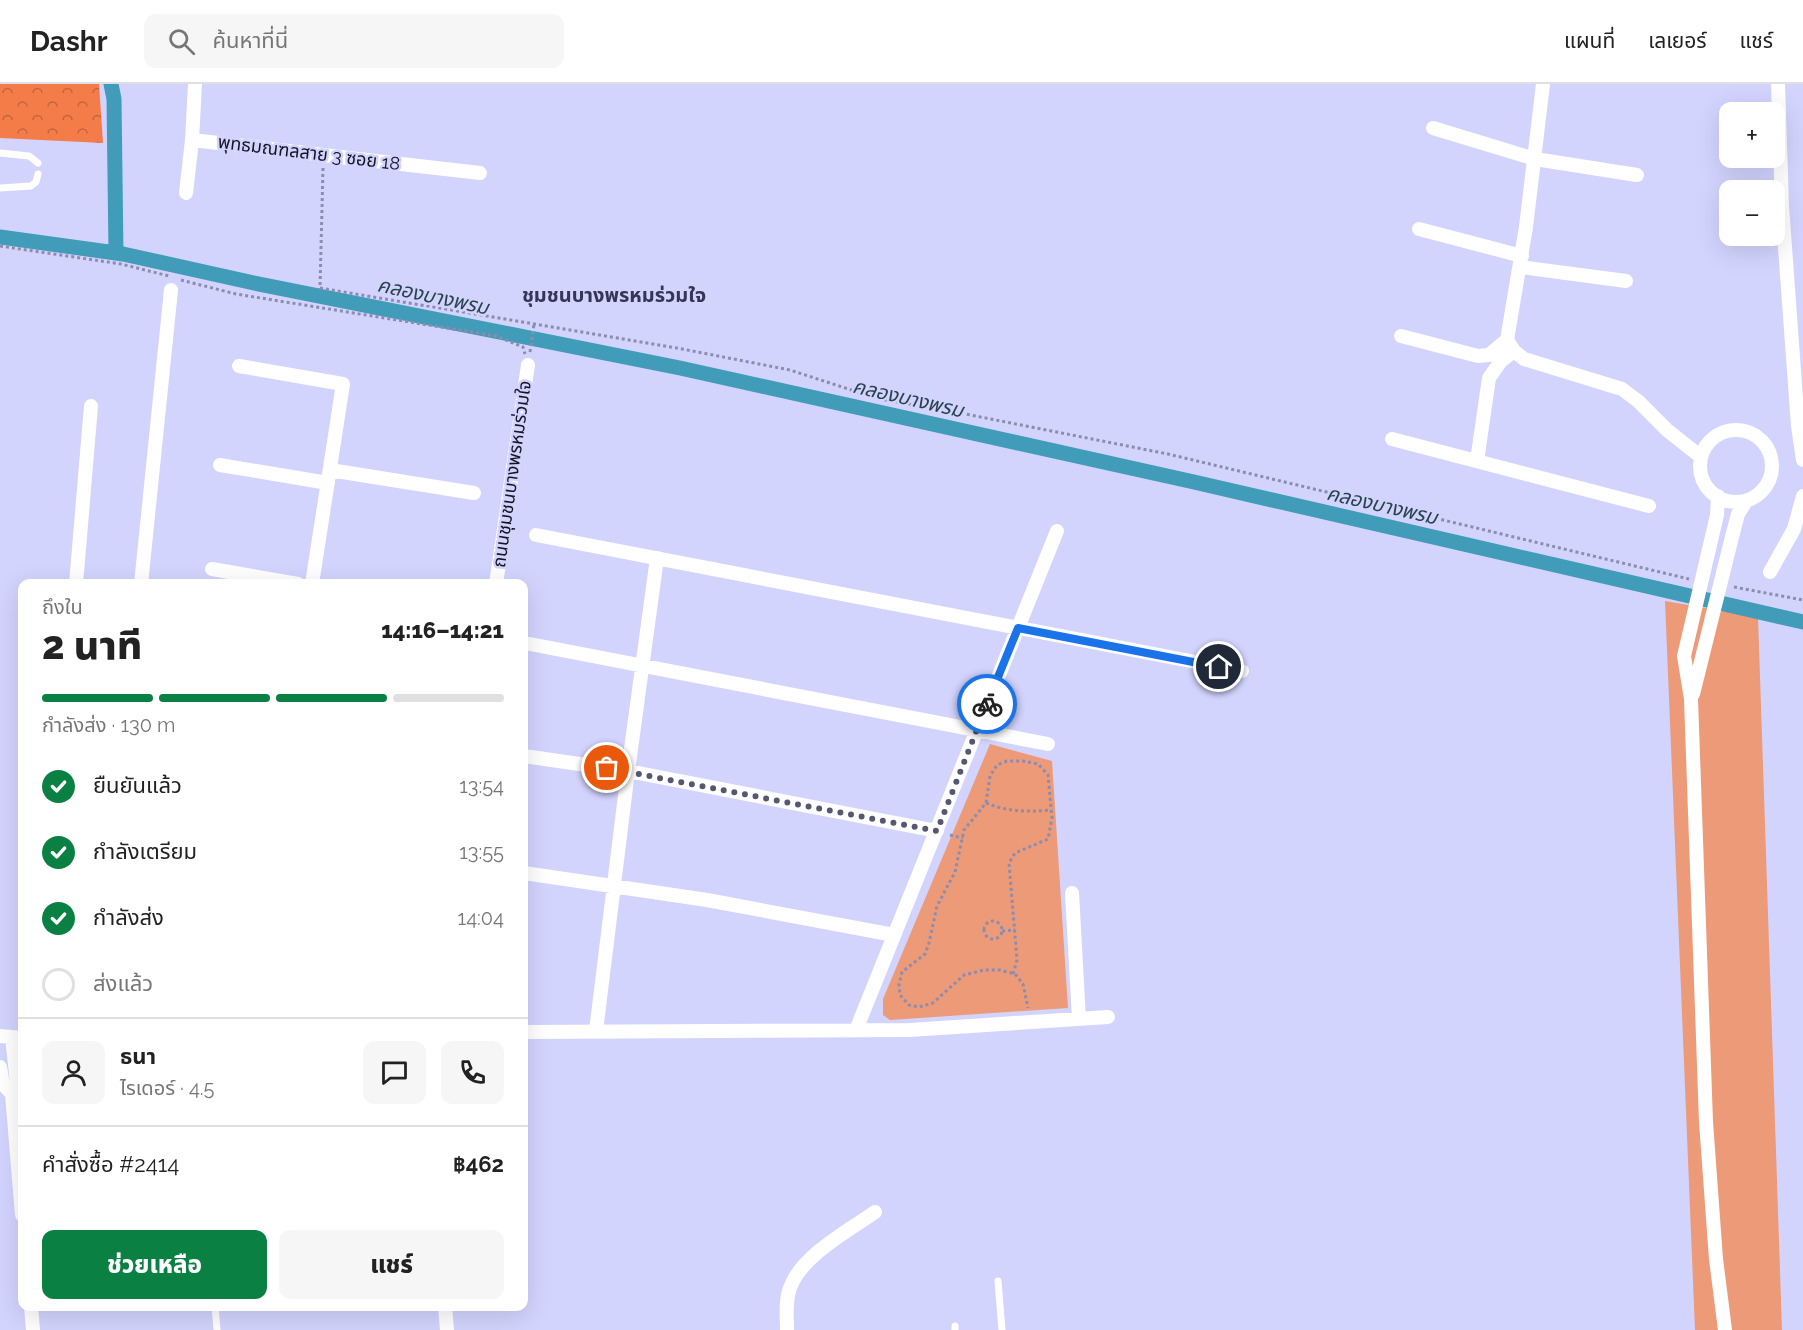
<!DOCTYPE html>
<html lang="th">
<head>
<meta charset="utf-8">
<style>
	:root { --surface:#fff; --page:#f6f6f6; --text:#222; --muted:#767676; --line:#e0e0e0; --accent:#0b8043 }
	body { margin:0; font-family:Raleway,"Noto Sans Thai",sans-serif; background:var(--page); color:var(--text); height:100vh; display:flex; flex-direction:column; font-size:22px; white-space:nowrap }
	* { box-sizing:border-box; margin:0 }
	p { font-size:20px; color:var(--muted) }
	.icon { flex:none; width:33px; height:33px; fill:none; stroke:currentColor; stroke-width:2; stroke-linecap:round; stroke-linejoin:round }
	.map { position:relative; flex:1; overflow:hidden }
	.drawer { position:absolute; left:18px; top:495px; width:510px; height:732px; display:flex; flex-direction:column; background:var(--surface); border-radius:12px; box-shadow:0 6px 24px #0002 }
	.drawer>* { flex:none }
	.controls { position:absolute; left:1719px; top:18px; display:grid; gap:12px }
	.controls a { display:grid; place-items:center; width:66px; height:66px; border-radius:12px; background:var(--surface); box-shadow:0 6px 24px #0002; font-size:30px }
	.pin { position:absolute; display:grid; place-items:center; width:51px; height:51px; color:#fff; margin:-26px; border:3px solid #fff; border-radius:50%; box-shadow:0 2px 6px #0007 }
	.courier { position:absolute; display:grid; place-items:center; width:60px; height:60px; margin:-30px; border:4px solid #1a73e8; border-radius:50%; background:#fff; color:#222; box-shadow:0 2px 8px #0007 }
	.overview em { font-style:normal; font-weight:800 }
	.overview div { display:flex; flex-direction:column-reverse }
	.overview { display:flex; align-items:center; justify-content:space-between; height:102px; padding:0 24px }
	h1 { font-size:39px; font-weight:800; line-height:45px }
	.bar { display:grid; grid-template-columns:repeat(4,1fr); gap:9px 6px; align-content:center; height:72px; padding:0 24px }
	.bar i { height:8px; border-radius:4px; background:var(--line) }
	.bar .selected { background:var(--accent) }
	.bar p { grid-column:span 4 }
	.line { display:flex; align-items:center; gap:15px; padding:0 24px; border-top:2px solid var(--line) }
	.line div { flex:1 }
	.round { display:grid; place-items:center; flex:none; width:63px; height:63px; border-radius:12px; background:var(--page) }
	ol { padding:0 24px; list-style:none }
	li { display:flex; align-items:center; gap:18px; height:66px }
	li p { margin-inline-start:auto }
	li .icon { padding:6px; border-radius:50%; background:var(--accent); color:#fff; stroke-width:4 }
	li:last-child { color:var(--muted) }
	li i { width:33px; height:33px; border:3px solid var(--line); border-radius:50% }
	.action { display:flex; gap:12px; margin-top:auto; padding:12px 24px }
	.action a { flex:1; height:69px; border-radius:12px; background:var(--accent); color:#fff; font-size:24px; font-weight:800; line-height:69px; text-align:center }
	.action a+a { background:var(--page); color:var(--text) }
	header { display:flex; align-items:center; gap:36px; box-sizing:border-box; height:84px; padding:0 30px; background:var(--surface); border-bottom:2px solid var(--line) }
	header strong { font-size:28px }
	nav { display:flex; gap:33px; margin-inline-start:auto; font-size:21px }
	.search { width:420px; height:54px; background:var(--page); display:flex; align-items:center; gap:15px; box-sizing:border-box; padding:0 21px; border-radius:12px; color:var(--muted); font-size:22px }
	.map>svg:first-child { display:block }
</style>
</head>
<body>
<header>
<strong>Dashr</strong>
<div class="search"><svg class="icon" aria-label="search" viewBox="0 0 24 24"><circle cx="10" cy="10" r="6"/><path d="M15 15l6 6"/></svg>ค้นหาที่นี่</div>
<nav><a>แผนที่</a><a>เลเยอร์</a><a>แชร์</a></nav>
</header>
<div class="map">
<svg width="1803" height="1246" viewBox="0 0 1803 1246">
	<defs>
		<pattern id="forest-crowns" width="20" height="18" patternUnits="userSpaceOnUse" patternTransform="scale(1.5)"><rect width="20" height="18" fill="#f37c49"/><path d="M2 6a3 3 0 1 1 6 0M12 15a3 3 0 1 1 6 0" fill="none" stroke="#c4643c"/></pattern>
	</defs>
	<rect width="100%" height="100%" fill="#d2d4fe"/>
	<path fill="#ec9a78" d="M1665 517 1758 533 1782 1246H1695Z
		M990 660 1052 677 1068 924 890 936 883 931V915Z"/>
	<path fill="url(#forest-crowns)" d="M0 0H99L103 59 0 54Z"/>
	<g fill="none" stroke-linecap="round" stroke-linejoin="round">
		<path stroke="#419cba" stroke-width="15" d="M111 0 114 15 116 169
			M0 153 123 170 254 199 680 284 1194 398 1803 538"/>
		<path stroke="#8c8dad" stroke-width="3" stroke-dasharray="3 3" stroke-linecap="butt" d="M323 84 320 204 677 264 790 286 879 315 940 325 1168 370 1689 495
			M0 162 121 180 169 192
			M181 196 236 210 496 252 523 263 525 270
			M530 268 534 240
			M1734 503 1803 516
			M986 719C1008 728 1028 728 1051 726
			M950 751 963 754
			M984 846a9 9 0 1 1 18 0a9 9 0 1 1-18 0Z
			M1002 847 1015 846
			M1013 890 1017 876 1009 779 1015 769 1048 755 1052 734 1048 691 1038 680 1023 677H1007L997 681 990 692 986 719 964 746 955 788 937 822 929 859 925 870 902 888 899 901 900 911 909 921 919 923 933 919 964 891 984 886H1000L1015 890 1023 900 1028 924"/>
		<path stroke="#fff" stroke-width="7" d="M0 69 29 72 38 79
			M0 104 31 102 36 98 38 90
			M998 1197 1002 1246
			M215 1222 217 1246
			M955 1242V1246"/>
		<path stroke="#fff" stroke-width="14" d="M195 0 192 56 480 89
			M1543 0 1526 143 1507 256 1514 267 1524 275 1622 305 1638 317 1667 346 1701 373
			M1778 0 1782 122 1798 342 1803 376
			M1433 44 1535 75 1637 91
			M186 109 192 56
			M1419 145 1522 172
			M1520 183 1626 197
			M1401 252 1478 272 1489 271 1507 256
			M239 282 343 300 312 500
			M1700 382a36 36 0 1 1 72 0a36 36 0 1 1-72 0Z
			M1392 355 1649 422
			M1477 377 1489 294 1501 277 1514 267
			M220 381 328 399
			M330 386 474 409
			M1718 412 1717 431 1684 572 1691 615 1706 1038 1716 1175 1725 1246
			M536 451 1242 587
			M212 485 298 500
			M1770 488 1794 445 1803 412
			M76 500 91 322
			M141 500 171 206
			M496 500 528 281
			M530 560 1048 660
			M1693 610 1732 453 1738 430 1747 416
			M524 672 628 687 937 747
			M524 789 707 816 894 851
			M1072 809 1079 935
			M856 946 1057 447
			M596 947 628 687 657 474
			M524 948 909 946 1108 933
			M0 952 22 954
			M12 953 17 999 12 1010 22 1131
			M0 983 3 1000 12 1010
			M31 1222 33 1246
			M445 1222 447 1246
			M787 1246C787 1233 785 1217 790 1204 801 1172 848 1147 875 1128"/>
	</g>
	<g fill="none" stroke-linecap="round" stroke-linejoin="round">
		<path stroke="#565770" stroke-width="6" stroke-dasharray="0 10.8" d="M607 684 937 747 987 620"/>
		<path stroke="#1a73e8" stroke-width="8" d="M987 620 1018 544 1219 583"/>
	</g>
	<g text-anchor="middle" stroke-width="5" stroke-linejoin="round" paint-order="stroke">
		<g font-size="18" fill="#141423" stroke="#d2d4fe">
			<text transform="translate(309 69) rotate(7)" y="6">พุทธมณฑลสาย 3 ซอย 18</text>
			<text transform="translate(512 390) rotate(-82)" y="6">ถนนชุมชนบางพรหมร่วมใจ</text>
		</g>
		<g font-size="20" font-weight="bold" fill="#353556" stroke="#d2d4fe">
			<text x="614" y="218">ชุมชนบางพรหมร่วมใจ</text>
		</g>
		<g font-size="20" font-style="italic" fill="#27434d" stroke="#d2d4fe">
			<text transform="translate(433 212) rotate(12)" y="7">คลองบางพรม</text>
			<text transform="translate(908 314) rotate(13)" y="7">คลองบางพรม</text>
			<text transform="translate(1382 421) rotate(13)" y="7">คลองบางพรม</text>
		</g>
	</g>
</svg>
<div class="controls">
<a>+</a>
<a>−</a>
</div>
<div class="pin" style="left:607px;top:684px;background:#ea580c"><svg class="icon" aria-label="bag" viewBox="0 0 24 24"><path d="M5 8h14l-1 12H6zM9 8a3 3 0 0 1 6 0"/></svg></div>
<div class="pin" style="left:1219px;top:583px;background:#1f2937"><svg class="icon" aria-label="home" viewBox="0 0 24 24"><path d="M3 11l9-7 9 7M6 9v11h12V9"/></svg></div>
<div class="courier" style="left:987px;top:620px"><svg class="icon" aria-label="bike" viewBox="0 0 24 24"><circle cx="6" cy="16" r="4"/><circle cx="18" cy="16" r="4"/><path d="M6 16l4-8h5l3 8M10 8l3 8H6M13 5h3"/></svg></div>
<section class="drawer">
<div class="overview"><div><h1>2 นาที</h1><p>ถึงใน</p></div><em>14:16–14:21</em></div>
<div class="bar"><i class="selected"></i><i class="selected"></i><i class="selected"></i><i></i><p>กำลังส่ง · 130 m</p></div>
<ol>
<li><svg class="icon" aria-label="check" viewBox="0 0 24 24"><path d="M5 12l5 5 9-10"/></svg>ยืนยันแล้ว<p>13:54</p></li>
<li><svg class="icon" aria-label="check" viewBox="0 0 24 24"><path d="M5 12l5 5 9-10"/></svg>กำลังเตรียม<p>13:55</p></li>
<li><svg class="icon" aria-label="check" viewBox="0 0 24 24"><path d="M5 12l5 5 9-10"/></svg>กำลังส่ง<p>14:04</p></li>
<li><i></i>ส่งแล้ว</li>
</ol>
<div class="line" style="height:108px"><a class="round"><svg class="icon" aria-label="person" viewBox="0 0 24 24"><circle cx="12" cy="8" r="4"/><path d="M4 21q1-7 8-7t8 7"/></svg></a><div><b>ธนา</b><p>ไรเดอร์ · 4.5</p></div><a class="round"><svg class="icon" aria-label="chat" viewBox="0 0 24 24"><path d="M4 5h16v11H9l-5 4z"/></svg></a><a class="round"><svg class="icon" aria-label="phone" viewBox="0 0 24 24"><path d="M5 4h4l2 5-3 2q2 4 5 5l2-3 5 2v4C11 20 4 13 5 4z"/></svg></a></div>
<div class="line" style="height:78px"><div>คำสั่งซื้อ #2414</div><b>฿462</b></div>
<div class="action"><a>ช่วยเหลือ</a><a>แชร์</a></div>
</section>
</div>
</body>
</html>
